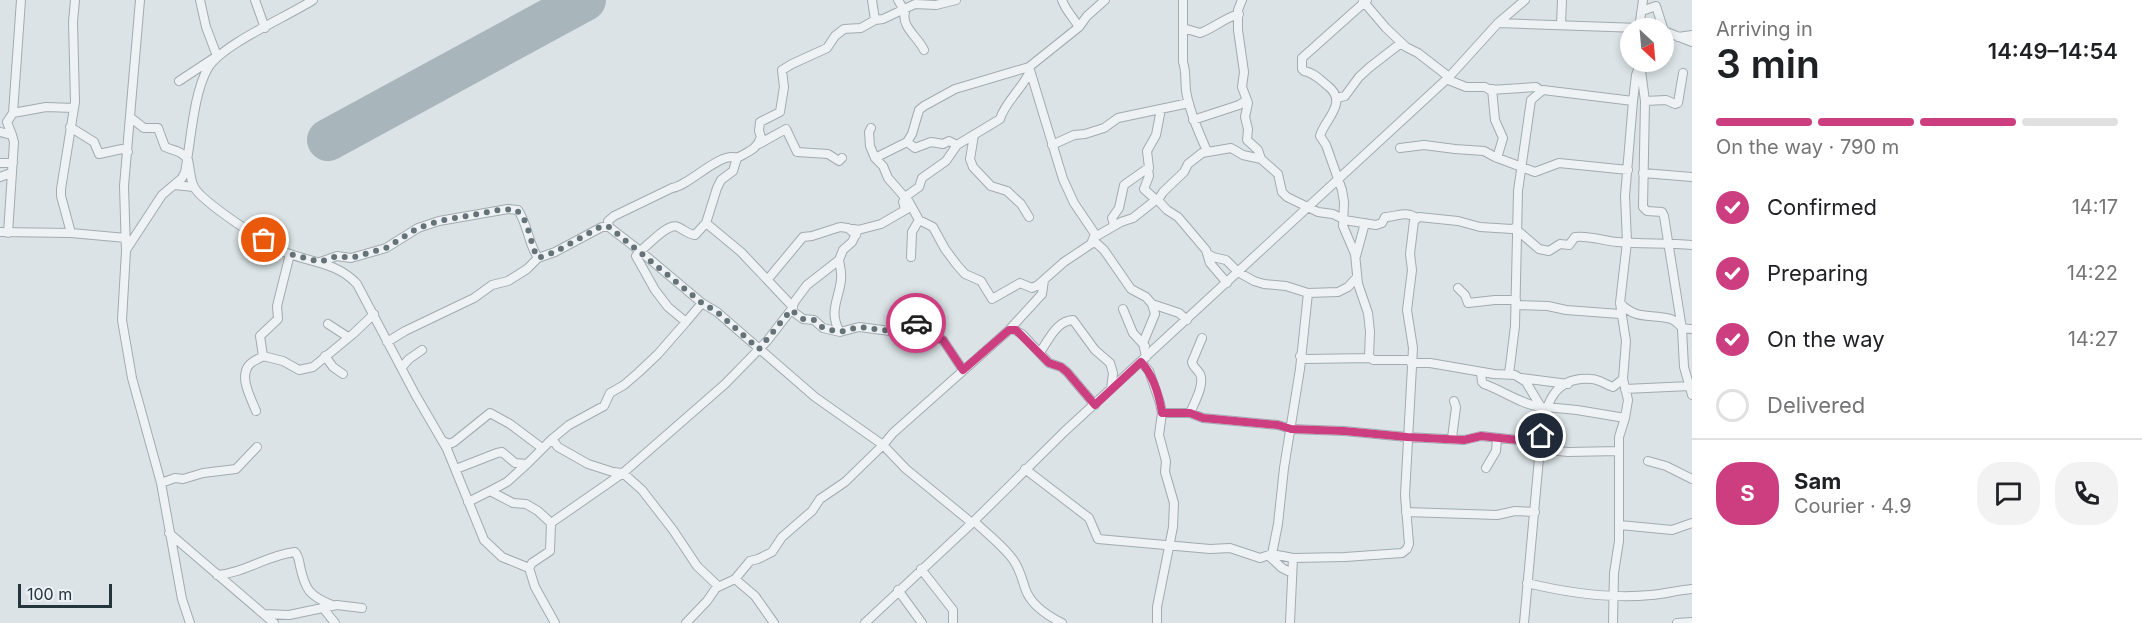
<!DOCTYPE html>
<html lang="en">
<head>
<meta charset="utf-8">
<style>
	:root { --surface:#fff; --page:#f2f2f2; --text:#202124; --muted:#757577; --line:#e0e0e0; --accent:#cd3e81 }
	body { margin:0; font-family:Inter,sans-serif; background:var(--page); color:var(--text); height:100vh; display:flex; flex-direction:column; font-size:22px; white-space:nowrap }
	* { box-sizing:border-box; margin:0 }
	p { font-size:20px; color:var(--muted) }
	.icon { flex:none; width:33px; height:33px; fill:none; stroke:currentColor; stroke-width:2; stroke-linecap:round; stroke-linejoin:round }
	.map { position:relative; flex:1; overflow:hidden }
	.sheet { display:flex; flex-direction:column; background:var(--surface); width:450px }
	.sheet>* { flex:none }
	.needle { width:39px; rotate:154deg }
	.controls { position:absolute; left:1620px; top:18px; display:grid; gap:12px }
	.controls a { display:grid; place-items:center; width:54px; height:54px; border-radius:50%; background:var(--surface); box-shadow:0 3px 9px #0003; font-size:30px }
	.scale { position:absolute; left:18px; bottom:15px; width:94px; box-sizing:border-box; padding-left:6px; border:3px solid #25353c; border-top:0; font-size:16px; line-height:21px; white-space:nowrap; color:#25353c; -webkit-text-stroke:4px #ebf1f4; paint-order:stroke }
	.pin { position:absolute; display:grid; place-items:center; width:51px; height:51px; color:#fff; margin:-26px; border:3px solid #fff; border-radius:50%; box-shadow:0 2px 6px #0007 }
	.courier { position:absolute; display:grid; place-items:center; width:60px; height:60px; margin:-30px; border:4px solid #cd3e81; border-radius:50%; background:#fff; color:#222; box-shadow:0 2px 8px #0007 }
	.overview em { font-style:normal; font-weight:600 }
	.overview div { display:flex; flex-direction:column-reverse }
	.overview { display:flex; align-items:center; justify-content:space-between; height:102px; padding:0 24px }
	h1 { font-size:39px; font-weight:600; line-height:45px }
	.bar { display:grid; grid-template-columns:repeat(4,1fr); gap:9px 6px; align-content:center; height:72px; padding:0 24px }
	.bar i { height:8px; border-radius:4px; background:var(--line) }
	.bar .active { background:var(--accent) }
	.bar p { grid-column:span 4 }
	.line { display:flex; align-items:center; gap:15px; padding:0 24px; border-top:2px solid var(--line) }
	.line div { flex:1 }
	.round { display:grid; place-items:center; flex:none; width:63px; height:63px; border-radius:24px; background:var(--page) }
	ol { padding:0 24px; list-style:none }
	li { display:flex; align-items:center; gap:18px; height:66px }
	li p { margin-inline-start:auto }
	li .icon { padding:6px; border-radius:50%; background:var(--accent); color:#fff; stroke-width:4 }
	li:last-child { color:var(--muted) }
	li i { width:33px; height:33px; border:3px solid var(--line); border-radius:50% }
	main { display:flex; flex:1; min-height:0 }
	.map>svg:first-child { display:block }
</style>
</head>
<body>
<main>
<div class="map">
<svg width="1692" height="623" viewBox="0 0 1692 623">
	<rect width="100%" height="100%" fill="#dbe3e6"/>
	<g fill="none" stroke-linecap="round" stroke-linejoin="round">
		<path stroke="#a8b5ba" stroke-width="42" d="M328 140 585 0"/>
		<defs>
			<path id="minor" d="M140 0 124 186 126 251 122 320 132 378 161 483 182 599 190 623
				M255 0 265 28
				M898 0 905 12C901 27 918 37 924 50
				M1062 0C1066 11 1073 17 1079 27
				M1183 0V62C1187 73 1184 84 1187 96 1191 115 1199 133 1207 151
				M1242 0 1238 10V30L1244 72 1242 87 1248 103 1245 117 1248 129 1247 140 1258 150 1261 159 1278 174 1282 192 1287 197 1318 212 1333 214 1343 219
				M1367 0 1302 58V69L1304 71C1315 73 1320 80 1328 86 1349 103 1324 120 1320 136L1326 145 1342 190 1344 202 1343 226 1355 254 1358 284 1368 313 1370 332 1369 356 1373 360H1411
				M1363 1 1386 28 1406 47 1418 53 1449 77
				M1642 11 1656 6 1663 28
				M875 20 883 19 915 4 936 5 956 0
				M1498 23 1639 28
				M1561 24 1562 0
				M1183 28 1200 33C1214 28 1224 18 1239 14
				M1639 28 1643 0
				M1664 31 1692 42
				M1678 37 1692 35
				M1640 63 1645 101 1643 207 1647 211 1662 212 1664 216 1682 329 1684 367 1692 395
				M1446 79 1466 87H1485L1490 90 1536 87 1541 91
				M179 81 217 56 206 27 200 0
				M1492 89 1495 120 1503 138 1497 158
				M1337 98 1345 96 1359 77 1370 67 1401 43
				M1645 101 1666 100 1675 104 1678 103 1683 73
				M13 113 21 0
				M131 118 144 128H158L165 147C174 151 181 150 188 160 190 168 190 179 194 187 202 202 270 247 287 253 313 263 338 263 357 284L415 394 447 449 484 540 502 557 529 568 535 587 555 623
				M1193 120 1239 105 1247 100
				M70 127 94 142 99 154 122 149 128 152
				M871 128 869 132 870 146 875 158 883 166 888 178 909 202 919 220 933 227 945 249 957 265 965 274 981 281 992 299 1020 283 1032 288 1038 285 1064 262 1091 244 1095 234 1074 203 1063 179 1029 67
				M0 132 12 135 7 122 13 113 46 107 74 108
				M974 135 970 159 973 167 991 186 1007 191 1021 204 1029 217
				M907 142 915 148 931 142 943 144 949 141 957 145
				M759 144 786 129 797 152 828 154 839 161 842 158
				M1052 145 1074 135 1085 134 1104 128 1118 118 1189 103
				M1400 148 1424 145 1455 149 1484 151 1495 157 1535 172 1559 163 1628 170
				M875 158 907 142 912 134 919 110 924 106 955 89 1029 67 1079 27 1087 16 1105 0
				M0 163H13
				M1149 168 1147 151 1156 135 1161 109
				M1643 173 1692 177
				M0 177 11 173
				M174 185 194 187
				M1158 200 1163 192 1184 172 1188 164 1202 153 1231 148 1243 155 1261 159
				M905 209 903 202 905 197 919 187 922 178 946 161 957 145 1000 119C1005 102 1023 88 1030 71
				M1344 220 1376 225 1382 223 1385 217C1396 217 1407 210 1416 218
				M706 223 741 252 793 307
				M1114 225 1112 218 1119 208 1124 185 1148 168 1149 176 1144 189 1155 199
				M609 227 608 221 614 216 672 188C689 186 720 151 737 158
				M853 229 858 230 881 224 907 209
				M1517 230 1539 249 1549 251 1560 244 1569 245 1575 237C1588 235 1604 241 1617 242 1642 244 1667 243 1692 245
				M0 232 71 233 126 238
				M8 233 14 142 12 135
				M71 233 61 196V189L75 102 73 22 75 0
				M1095 237 1121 222 1133 218 1157 199 1167 210 1178 217 1206 250 1210 263 1227 283
				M1094 241 1104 250 1131 289 1146 297 1152 304 1179 313 1187 320
				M126 250 162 195 182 178 185 172C191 142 193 94 208 68 222 44 287 17 313 0
				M1208 254 1213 257 1226 260 1238 272 1254 281 1264 284 1286 286 1308 293 1338 292 1348 287 1357 277
				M1356 256 1365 223
				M911 257 912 232 919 220
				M839 260C840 266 842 273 841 280 839 299 828 312 840 332
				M320 262 337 256 351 258 386 248 418 228 439 221 508 209 518 210C528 225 528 243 538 258L555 252 602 227H609L640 251C649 245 668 222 678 227 684 230 688 234 695 235L706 223 717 188 721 180 733 171 737 158C747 152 757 150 761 137L759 131 760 122 780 112 784 87 782 70 792 64 827 48 835 36 844 29 861 28 875 20 872 0
				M768 279 803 237 812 236 840 227 848 228 856 235
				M1458 288 1465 295 1468 303 1495 300H1516
				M1620 303C1637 321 1650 313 1671 319 1682 323 1676 329 1692 329
				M1516 305 1548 306 1566 310 1620 314
				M1123 309 1133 333 1145 346
				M791 310 803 319 814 320 823 328 840 332 859 327 898 332 909 321H913L927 335 943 340 963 370
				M686 322 702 303
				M328 324 348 337
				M1009 330 1042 294 1044 280
				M387 342 405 331 474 298 492 285 508 281 527 269 538 258
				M1040 352C1049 340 1056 321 1073 320L1095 350 1110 363 1113 373 1111 389
				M263 356 283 361 299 370 313 367 353 334 374 314
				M325 356 333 367 343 374
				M1300 356 1306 359 1370 358
				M1146 357 1143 343 1155 314 1152 304
				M1141 362 1149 371 1160 403 1162 413 1159 435 1166 461 1165 472 1174 503 1173 527 1157 607V623
				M1411 363H1430L1494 374 1515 375 1526 382 1544 412
				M402 367 409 359 422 350
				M1481 373 1482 382 1484 384C1504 391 1520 404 1541 407
				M1509 374 1515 326 1518 191 1531 100 1543 90 1633 101
				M1521 378 1568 384
				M1625 389 1690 386
				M1546 407 1577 410 1625 418
				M256 411C251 398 238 376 250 364 254 360 259 359 263 356L260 336 278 319 277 306 290 254
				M1162 413H1190L1203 418 1278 425 1291 429 1344 431 1407 437 1464 440 1481 436 1518 440 1541 436
				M1190 413C1194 403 1205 385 1200 374 1197 369 1193 367 1192 362L1202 338
				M1452 438 1456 407 1454 401
				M552 439 558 447 588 464 613 472 623 473 642 490 673 530 697 566 718 586
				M443 441 449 444 454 442 490 413 510 424 542 448
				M1540 449 1568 452 1619 451
				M1648 461 1666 466 1692 479
				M1486 468 1496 451 1497 438
				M456 469 497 453 502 452 515 463 527 464
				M1025 469 1089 518 1098 539 1210 549 1230 548 1260 558 1272 554 1293 558 1345 557 1402 553 1407 549 1409 544 1405 495 1413 348 1407 310 1412 270 1410 254 1414 221 1419 217 1458 221 1480 227 1512 229 1517 227
				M161 483 175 478 183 479 203 473 236 469 257 447
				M490 491 507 482 528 463 552 439 569 425 604 406 610 393 624 385 639 372 658 354 686 322 668 307 655 290 636 256 640 251 702 303 717 312 815 397 883 445 845 482 820 499 812 511 782 537 772 552 758 559 750 561 735 579 716 588 707 601 686 623
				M468 502 490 491 513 503 526 504 538 511 551 523
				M1406 512 1497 515 1515 511 1535 512
				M974 521C987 534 1004 546 1014 561 1020 570 1022 579 1025 588 1030 604 1048 616 1062 623
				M972 523 906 469 883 445 893 433 1009 330 1013 329 1022 334 1049 363 1061 367 1067 372 1095 405
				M1620 525 1672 530 1692 523
				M169 533 274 623
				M1272 554 1278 524 1284 468 1300 369 1308 293
				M1269 556 1282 568 1292 573
				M529 568 532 563 550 551 551 523 623 473 725 384 767 341 791 310 795 301 807 285 839 260 843 250 852 242 858 230
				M921 569 953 610V623
				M217 575C245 573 267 555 295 552 299 557 299 560 300 566 305 589 309 596 332 605
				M735 579 755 596 774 623
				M1527 583C1568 593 1609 599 1651 595 1665 594 1678 590 1692 589
				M898 590 922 623
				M323 608 335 623
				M264 614 289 615 337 605 362 608
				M865 623 972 523 1064 432 1449 77 1498 23 1525 0
				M1290 623 1293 558
				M1524 623 1541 436C1545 406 1553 376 1591 379 1599 379 1606 385 1613 387L1623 379
				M1613 623 1614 573 1619 541V437L1625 418 1628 400 1623 379 1626 341 1620 303 1627 242 1625 196 1633 101 1636 75 1640 64
				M1677 623 1692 622"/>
		</defs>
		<use href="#minor" stroke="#a1abb0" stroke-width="10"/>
		<use href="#minor" stroke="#eef2f4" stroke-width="8"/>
	</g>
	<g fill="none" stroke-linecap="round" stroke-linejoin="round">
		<path stroke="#657278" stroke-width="6" stroke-dasharray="0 10.8" d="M264 240 290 254 320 262 337 256 351 258 386 248 418 228 439 221 499 210 514 209C530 217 529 244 538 258L555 252 602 226 609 227 702 303 717 312 759 349 791 310 803 319 814 320 823 328 840 332 859 327 898 332 909 321 916 323"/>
		<path stroke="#cd3e81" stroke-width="8" d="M916 323 927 335 943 340 963 370 1009 330H1016L1049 363 1061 367 1067 372 1095 405 1141 362C1154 376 1159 394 1162 413H1190L1203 418 1278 425 1291 429 1344 431 1407 437 1464 440 1481 436 1518 440 1541 436"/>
	</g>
</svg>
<div class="controls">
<a><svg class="needle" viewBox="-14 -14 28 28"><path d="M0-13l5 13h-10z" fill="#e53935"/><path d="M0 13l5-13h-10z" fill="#757577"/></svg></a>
</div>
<div class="scale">100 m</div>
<div class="pin" style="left:264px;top:240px;background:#ea580c"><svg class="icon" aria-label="bag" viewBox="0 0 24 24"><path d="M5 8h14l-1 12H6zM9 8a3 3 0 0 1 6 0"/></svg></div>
<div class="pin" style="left:1541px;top:436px;background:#1f2937"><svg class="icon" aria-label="home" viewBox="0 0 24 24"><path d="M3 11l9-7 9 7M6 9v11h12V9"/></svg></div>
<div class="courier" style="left:916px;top:323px"><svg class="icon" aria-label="car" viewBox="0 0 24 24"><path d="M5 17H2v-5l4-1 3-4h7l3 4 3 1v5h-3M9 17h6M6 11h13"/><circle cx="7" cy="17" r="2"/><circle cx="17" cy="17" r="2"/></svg></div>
</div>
<section class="sheet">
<div class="overview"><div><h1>3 min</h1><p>Arriving in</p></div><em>14:49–14:54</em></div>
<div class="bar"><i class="active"></i><i class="active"></i><i class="active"></i><i></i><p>On the way · 790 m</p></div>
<ol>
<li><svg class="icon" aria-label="check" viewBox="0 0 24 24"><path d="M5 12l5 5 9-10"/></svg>Confirmed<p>14:17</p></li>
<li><svg class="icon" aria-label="check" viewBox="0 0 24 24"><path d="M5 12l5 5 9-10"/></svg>Preparing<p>14:22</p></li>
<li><svg class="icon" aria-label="check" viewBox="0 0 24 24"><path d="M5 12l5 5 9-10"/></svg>On the way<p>14:27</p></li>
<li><i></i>Delivered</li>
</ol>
<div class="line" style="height:108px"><b class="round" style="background:var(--accent);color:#fff">S</b><div><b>Sam</b><p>Courier · 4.9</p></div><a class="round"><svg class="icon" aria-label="chat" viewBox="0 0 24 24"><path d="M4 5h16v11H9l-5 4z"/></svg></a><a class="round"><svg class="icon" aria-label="phone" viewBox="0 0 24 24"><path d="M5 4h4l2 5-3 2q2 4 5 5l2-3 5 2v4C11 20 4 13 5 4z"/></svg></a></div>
</section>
</main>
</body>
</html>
